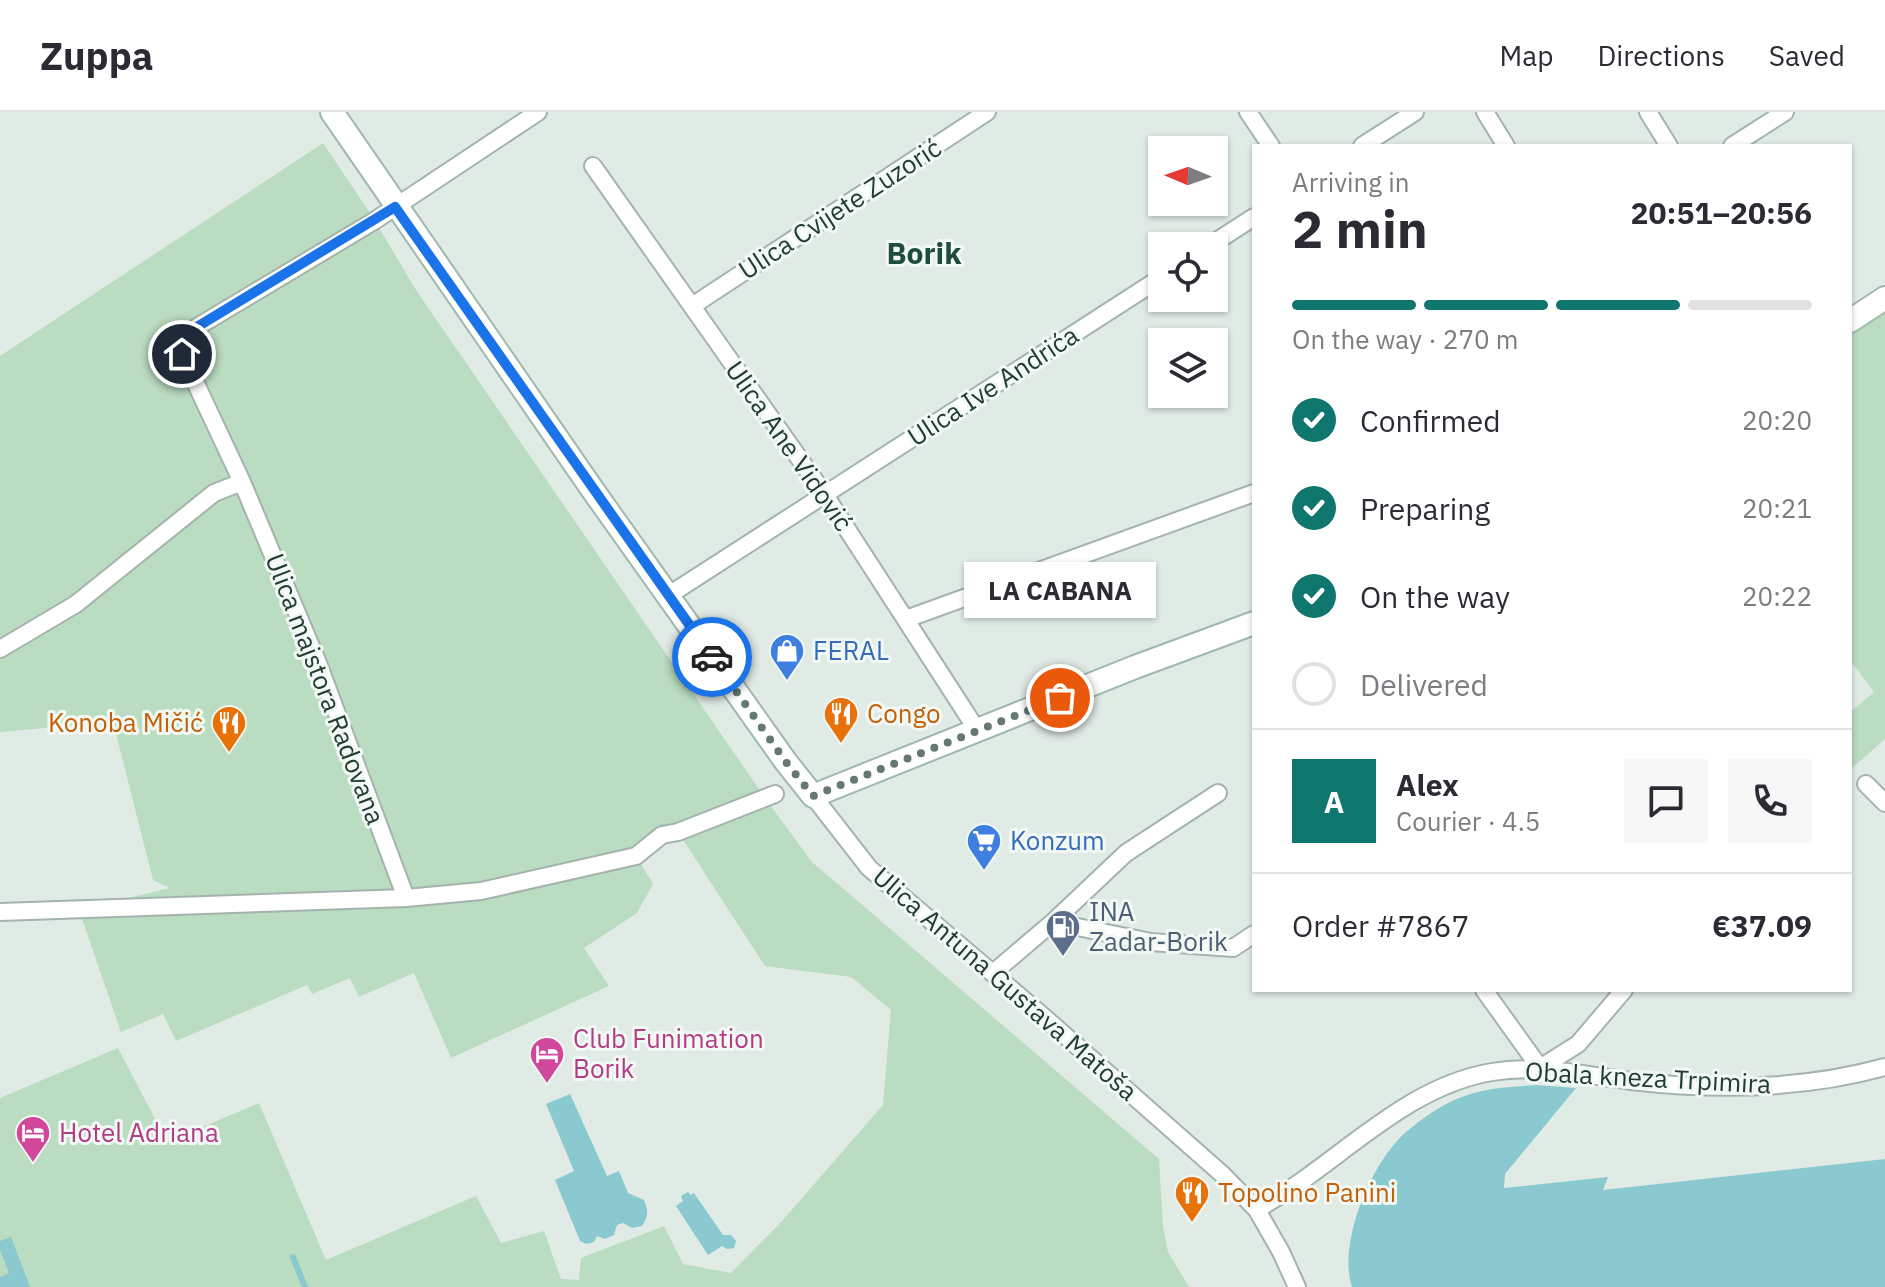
<!DOCTYPE html>
<html lang="en">
<head>
<meta charset="utf-8">
<style>
	:root { --surface:#fff; --page:#f7f7f7; --text:#2b2b33; --muted:#7c7c81; --line:#e1e1e2; --accent:#0f766e }
	body { margin:0; font-family:"IBM Plex Sans",sans-serif; background:var(--page); color:var(--text); height:100vh; display:flex; flex-direction:column; font-size:30px; white-space:nowrap }
	* { box-sizing:border-box; margin:0 }
	p { font-size:26px; color:var(--muted) }
	.icon { flex:none; width:44px; height:44px; fill:none; stroke:currentColor; stroke-width:2; stroke-linecap:round; stroke-linejoin:round }
	.map { position:relative; flex:1; overflow:hidden }
	.side { position:absolute; left:1252px; top:32px; width:600px; height:848px; display:flex; flex-direction:column; background:var(--surface); border-radius:0px; box-shadow:0 2px 6px #0004 }
	.side>* { flex:none }
	.needle { width:52px; rotate:272deg }
	.tools { position:absolute; left:1148px; top:24px; display:grid; gap:16px }
	.tools a { display:grid; place-items:center; width:80px; height:80px; border-radius:0px; background:var(--surface); box-shadow:0 2px 6px #0004; font-size:40px }
	.pin { position:absolute; display:grid; place-items:center; width:68px; height:68px; color:#fff; margin:-34px; border:4px solid #fff; border-radius:50%; box-shadow:0 2px 8px #0007 }
	.courier { position:absolute; display:grid; place-items:center; width:80px; height:80px; margin:-40px; border:6px solid #1a73e8; border-radius:50%; background:#fff; color:#222; box-shadow:0 2px 10px #0007 }
	.bubble { position:absolute; height:56px; border-radius:0px; background:var(--surface); box-shadow:0 2px 6px #0004; font-size:26px; font-weight:700; line-height:56px; text-align:center }
	.headline em { font-style:normal; font-weight:700 }
	.headline div { display:flex; flex-direction:column-reverse }
	.headline { display:flex; align-items:center; justify-content:space-between; height:136px; padding:0 40px }
	h1 { font-size:52px; font-weight:700; line-height:60px }
	.bar { display:grid; grid-template-columns:repeat(4,1fr); gap:12px 8px; align-content:center; height:96px; padding:0 40px }
	.bar i { height:10px; border-radius:6px; background:var(--line) }
	.bar .selected { background:var(--accent) }
	.bar p { grid-column:span 4 }
	.line { display:flex; align-items:center; gap:20px; padding:0 40px; border-top:2px solid var(--line) }
	.line div { flex:1 }
	.round { display:grid; place-items:center; flex:none; width:84px; height:84px; border-radius:0px; background:var(--page) }
	ol { padding:0 40px; list-style:none }
	li { display:flex; align-items:center; gap:24px; height:88px }
	li p { margin-inline-start:auto }
	li .icon { padding:8px; border-radius:50%; background:var(--accent); color:#fff; stroke-width:4 }
	li:last-child { color:var(--muted) }
	li i { width:44px; height:44px; border:4px solid var(--line); border-radius:50% }
	header { display:flex; align-items:center; gap:48px; box-sizing:border-box; height:112px; padding:0 40px; background:var(--surface); border-bottom:2px solid var(--line) }
	header strong { font-size:38px }
	nav { display:flex; gap:44px; margin-inline-start:auto; font-size:28px }
	.map>svg:first-child { display:block }
</style>
</head>
<body>
<header>
<strong>Zuppa</strong>
<nav><a>Map</a><a>Directions</a><a>Saved</a></nav>
</header>
<div class="map">
<svg width="1885" height="1175" viewBox="0 0 1885 1175">
	<rect width="100%" height="100%" fill="#e1ebe6"/>
	<path fill="#badcc1" d="M323 31 372 104 416 178 765 686 812 750 1159 1047 1163 1114 1168 1140 1189 1175H0V986L118 936 167 1030 259 991 326 1148 476 1084 501 1131 544 1119 561 1167 579 1168 581 1146 664 1114 683 1152 731 1161 783 1108 883 993 891 898 851 865 765 854 678 720 636 744 653 772 637 801 584 836 609 874 451 946 414 861 359 885 350 866 312 882 307 873 176 929 163 902 121 920 79 798 170 776 153 768 113 610 0 620V244Z
		M1885 186V627L1851 657 1850 600 1874 580 1850 548V209Z"/>
	<path fill="#8ac9cf" d="M1536 973 1576 976 1505 1062 1504 1076 1608 1065 1603 1078 1885 1047V1175H1352C1337 1131 1372 1049 1406 1020 1419 1009 1437 996 1452 989 1479 976 1508 975 1536 973Z
		M570 982 607 1064 619 1059 628 1081 644 1088C648 1098 649 1104 642 1114L632 1116 623 1111 617 1113 614 1123 605 1127 597 1124 594 1130 586 1132 580 1129 555 1068 574 1059 546 992Z
		M688 1080 691 1083 694 1081 723 1123H731L736 1129 734 1136 727 1137 722 1134 708 1143 676 1094 683 1089 681 1084Z
		M11 1125 30 1175H0V1165L9 1161 0 1138V1129Z"/>
	<g fill="none" stroke-linecap="round" stroke-linejoin="round">
		<path stroke="#8ac9cf" stroke-width="6" d="M293 1145 305 1175"/>
		<defs>
			<path id="street" d="M1248 0 1271 34
				M1485 0 1506 34
				M1648 0 1669 34
				M1362 34 1415 0
				M1732 34 1785 0
				M593 54 825 383 977 618
				M1209 134 1254 105
				M692 194 987 0
				M669 483 1162 165
				M906 507 1254 381
				M0 537 76 492 214 381 242 370
				M1866 672 1885 691
				M813 684 869 756 1044 905 1223 1063 1257 1098 1281 1140 1297 1175
				M406 786 318 551 242 370 182 242 187 221 374 109 538 0
				M0 800 406 786 481 779 636 744 662 723 678 720 775 682
				M1053 810 1151 830 1233 836 1254 822
				M993 861 1053 810 1126 741 1218 681
				M1484 878 1540 956 1578 932 1624 878
				M1257 1098C1272 1088 1288 1079 1303 1068 1361 1027 1419 972 1492 960 1539 952 1584 963 1631 969 1717 979 1802 978 1885 955"/>
			<path id="secondary" d="M332 0 592 377 786 650 813 684 1135 555 1254 511
				M1850 209 1885 186"/>
		</defs>
		<use href="#street" stroke="#a4b3ad" stroke-width="20"/>
		<use href="#secondary" stroke="#a0b7ad" stroke-width="26"/>
		<use href="#street" stroke="#fff" stroke-width="16"/>
		<use href="#secondary" stroke="#fff" stroke-width="22"/>
	</g>
	<g fill="none" stroke-linecap="round" stroke-linejoin="round">
		<path stroke="#657972" stroke-width="8" stroke-dasharray="0 14.4" d="M712 545 786 650 813 684 1060 586"/>
		<path stroke="#1a73e8" stroke-width="10" d="M182 242 187 221 395 95 712 545"/>
	</g>
	<defs>
		<symbol id="shop-pin" viewBox="-11 -11 22 30"><path d="M0 17L-7.5 6A9.5 9.5 0 1 1 7.5 6Z" fill="#3f7fe0" stroke="#f2f8f4"/><path d="M-5-2.5h2.3a2.7 3.5 0 0 1 5.4 0H5L5.5 6h-11ZM-1.5-2.5h3a1.5 2.3 0 0 0-3 0Z" fill="#fff"/></symbol>
		<symbol id="restaurant-pin" viewBox="-11 -11 22 30"><path d="M0 17L-7.5 6A9.5 9.5 0 1 1 7.5 6Z" fill="#e8710a" stroke="#f2f8f4"/><path d="M-5-6h1v4h1v-4h1v4h1v-4h1v5L-1.5 .5V6h-2V.5L-5-1ZM5-6V6H3V1.5H1.5Q1.5-4 5-6Z" fill="#fff"/></symbol>
		<symbol id="supermarket-pin" viewBox="-11 -11 22 30"><path d="M0 17L-7.5 6A9.5 9.5 0 1 1 7.5 6Z" fill="#3f7fe0" stroke="#f2f8f4"/><path d="M-6-5.5h2.5l.6 2H6L4.5 2H-2.5L-4.4-4H-6ZM-1.5 3.2a1.3 1.3 0 1 0 .1 0ZM3 3.2a1.3 1.3 0 1 0 .1 0Z" fill="#fff"/></symbol>
		<symbol id="fuel-pin" viewBox="-11 -11 22 30"><path d="M0 17L-7.5 6A9.5 9.5 0 1 1 7.5 6Z" fill="#5c6f8a" stroke="#f2f8f4"/><path d="M-5.5-6h7V0h2V4h1.3V-2.5L3-4.5l.8-.8L6-3V5H2.5V1h-1V6h-7ZM-4.2-4.7v3.2H.2V-4.7Z" fill="#fff"/></symbol>
		<symbol id="hotel-pin" viewBox="-11 -11 22 30"><path d="M0 17L-7.5 6A9.5 9.5 0 1 1 7.5 6Z" fill="#d1479c" stroke="#f2f8f4"/><path d="M-6-4.5h1.5V1H6V5H4.5V3h-9V5H-6ZM-4 0a1.8 1.8 0 1 1 3.6 0ZM.5 0V-2.5h3Q6-2.5 6 0Z" fill="#fff"/></symbol>
	</defs>
	<g fill-rule="evenodd">
		<use href="#shop-pin" x="767" y="519" width="40" height="54"/>
		<use href="#restaurant-pin" x="821" y="582" width="40" height="54"/>
		<use href="#restaurant-pin" x="209" y="591" width="40" height="54"/>
		<use href="#supermarket-pin" x="964" y="709" width="40" height="54"/>
		<use href="#fuel-pin" x="1043" y="795" width="40" height="54"/>
		<use href="#hotel-pin" x="527" y="922" width="40" height="54"/>
		<use href="#hotel-pin" x="13" y="1001" width="40" height="54"/>
		<use href="#restaurant-pin" x="1172" y="1061" width="40" height="54"/>
	</g>
	<g text-anchor="middle" stroke-width="6" stroke-linejoin="round" paint-order="stroke">
		<g font-size="26" fill="#223c33" stroke="#f2f8f4">
			<text transform="translate(840 97) rotate(-33)" y="9">Ulica Cvijete Zuzorić</text>
			<text transform="translate(993 274) rotate(-33)" y="9">Ulica Ive Andrića</text>
			<text transform="translate(789 334) rotate(55)" y="9">Ulica Ane Vidović</text>
			<text transform="translate(325 577) rotate(69)" y="9">Ulica majstora Radovana</text>
			<text transform="translate(1005 872) rotate(41)" y="9">Ulica Antuna Gustava Matoša</text>
			<text transform="translate(1648 966) rotate(3)" y="9">Obala kneza Trpimira</text>
		</g>
		<g font-size="26" fill="#366cbe" stroke="#f2f8f4" text-anchor="start">
			<text x="813" y="548">FERAL</text>
			<text x="1010" y="738">Konzum</text>
		</g>
		<g font-size="26" fill="#c56008" stroke="#f2f8f4" text-anchor="start">
			<text x="867" y="611">Congo</text>
			<text x="203" y="620" text-anchor="end">Konoba Mičić</text>
			<text x="1218" y="1090">Topolino Panini</text>
		</g>
		<g font-size="26" fill="#4e5e75" stroke="#f2f8f4" text-anchor="start">
			<text x="1089" y="809">INA<tspan x="1089" dy="30">Zadar-Borik</tspan></text>
		</g>
		<g font-size="26" fill="#b23c85" stroke="#f2f8f4" text-anchor="start">
			<text x="573" y="936">Club Funimation<tspan x="573" dy="30">Borik</tspan></text>
			<text x="59" y="1030">Hotel Adriana</text>
		</g>
		<g font-size="30" font-weight="bold" fill="#1e4d3f" stroke="#f2f8f4">
			<text x="924" y="152">Borik</text>
		</g>
	</g>
</svg>
<div class="tools">
<a><svg class="needle" viewBox="-14 -14 28 28"><path d="M0-13l5 13h-10z" fill="#e53935"/><path d="M0 13l5-13h-10z" fill="#7c7c81"/></svg></a>
<a><svg class="icon" aria-label="locate" viewBox="0 0 24 24"><circle cx="12" cy="12" r="6"/><path d="M12 2v4M12 18v4M2 12h4M18 12h4"/></svg></a>
<a><svg class="icon" aria-label="layers" viewBox="0 0 24 24"><path d="M12 4l9 5-9 5-9-5zM3 14l9 5 9-5"/></svg></a>
</div>
<div class="pin" style="left:1060px;top:586px;background:#ea580c"><svg class="icon" aria-label="bag" viewBox="0 0 24 24"><path d="M5 8h14l-1 12H6zM9 8a3 3 0 0 1 6 0"/></svg></div>
<div class="pin" style="left:182px;top:242px;background:#1f2937"><svg class="icon" aria-label="home" viewBox="0 0 24 24"><path d="M3 11l9-7 9 7M6 9v11h12V9"/></svg></div>
<div class="courier" style="left:712px;top:545px"><svg class="icon" aria-label="car" viewBox="0 0 24 24"><path d="M5 17H2v-5l4-1 3-4h7l3 4 3 1v5h-3M9 17h6M6 11h13"/><circle cx="7" cy="17" r="2"/><circle cx="17" cy="17" r="2"/></svg></div>
<div class="bubble" style="left:964px;top:450px;width:192px">LA CABANA</div>
<section class="side">
<div class="headline"><div><h1>2 min</h1><p>Arriving in</p></div><em>20:51–20:56</em></div>
<div class="bar"><i class="selected"></i><i class="selected"></i><i class="selected"></i><i></i><p>On the way · 270 m</p></div>
<ol>
<li><svg class="icon" aria-label="check" viewBox="0 0 24 24"><path d="M5 12l5 5 9-10"/></svg>Confirmed<p>20:20</p></li>
<li><svg class="icon" aria-label="check" viewBox="0 0 24 24"><path d="M5 12l5 5 9-10"/></svg>Preparing<p>20:21</p></li>
<li><svg class="icon" aria-label="check" viewBox="0 0 24 24"><path d="M5 12l5 5 9-10"/></svg>On the way<p>20:22</p></li>
<li><i></i>Delivered</li>
</ol>
<div class="line" style="height:144px"><b class="round" style="background:var(--accent);color:#fff">A</b><div><b>Alex</b><p>Courier · 4.5</p></div><a class="round"><svg class="icon" aria-label="chat" viewBox="0 0 24 24"><path d="M4 5h16v11H9l-5 4z"/></svg></a><a class="round"><svg class="icon" aria-label="phone" viewBox="0 0 24 24"><path d="M5 4h4l2 5-3 2q2 4 5 5l2-3 5 2v4C11 20 4 13 5 4z"/></svg></a></div>
<div class="line" style="height:104px"><div>Order #7867</div><b>€37.09</b></div>
</section>
</div>
</body>
</html>
